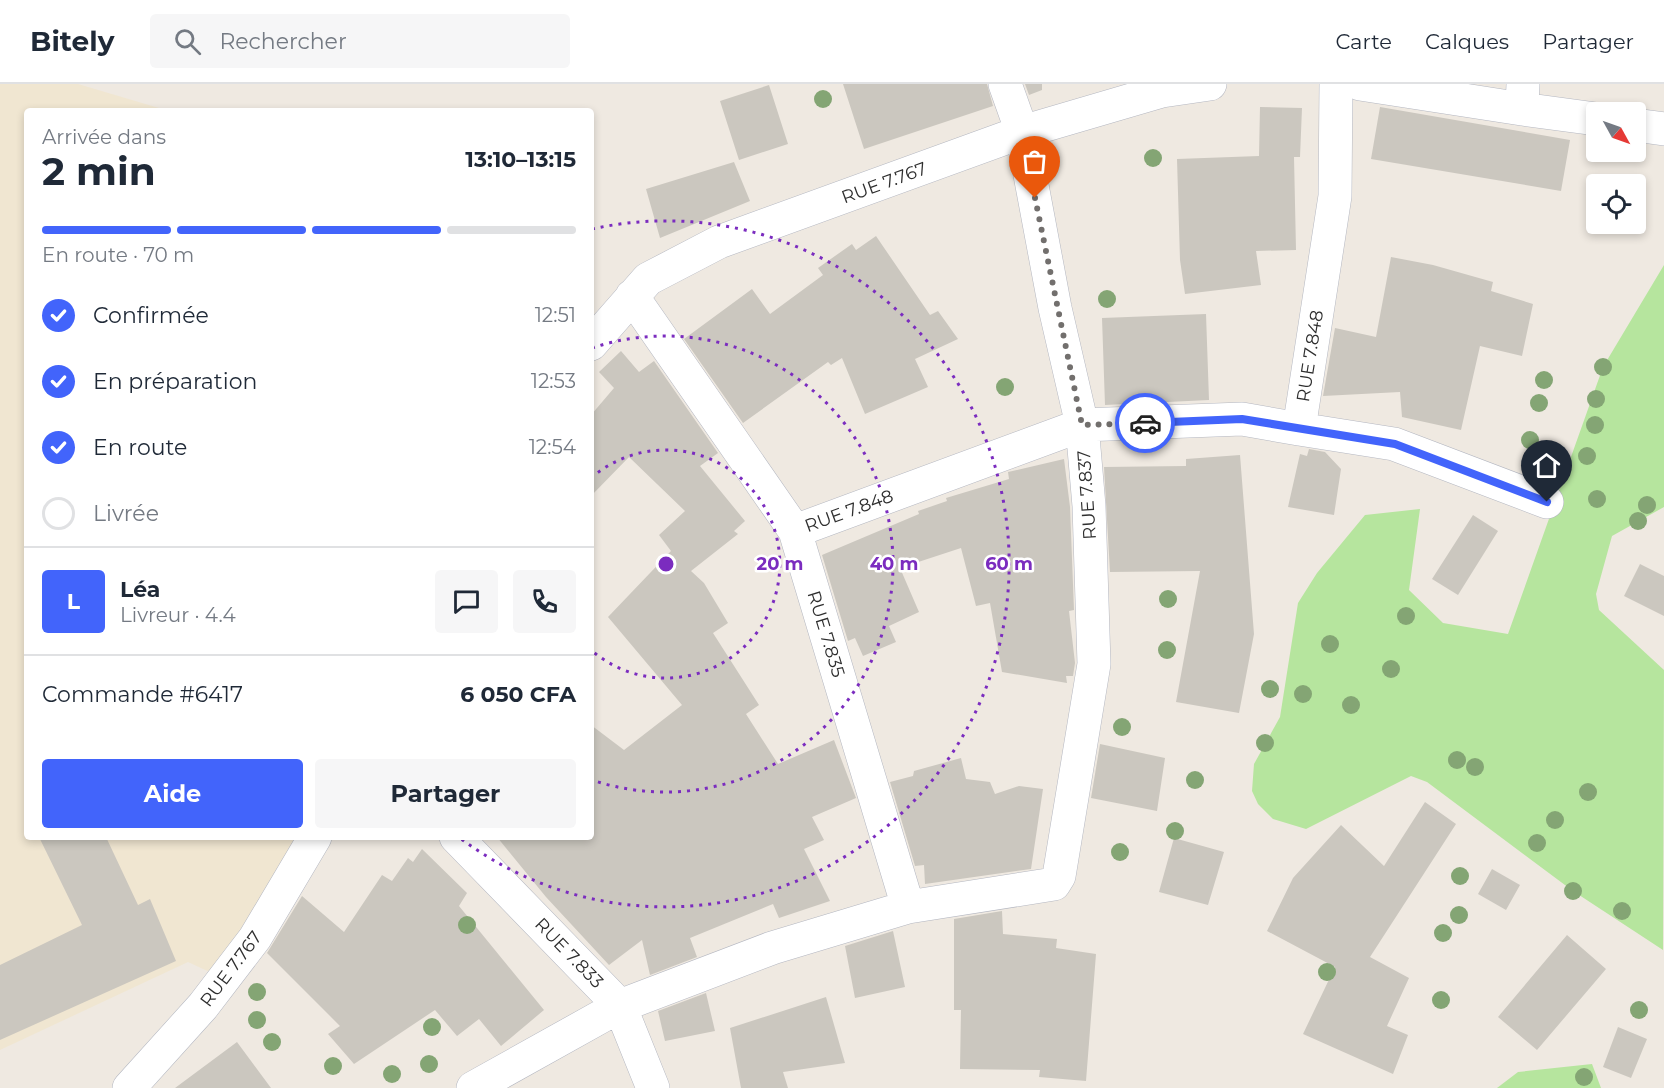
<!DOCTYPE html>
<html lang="fr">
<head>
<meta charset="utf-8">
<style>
	:root { --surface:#fff; --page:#f6f6f7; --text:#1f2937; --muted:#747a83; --line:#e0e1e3; --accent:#4264fb }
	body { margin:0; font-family:Montserrat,sans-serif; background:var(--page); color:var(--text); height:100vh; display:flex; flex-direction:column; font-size:22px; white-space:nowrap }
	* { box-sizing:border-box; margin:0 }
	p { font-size:20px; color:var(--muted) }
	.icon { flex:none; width:33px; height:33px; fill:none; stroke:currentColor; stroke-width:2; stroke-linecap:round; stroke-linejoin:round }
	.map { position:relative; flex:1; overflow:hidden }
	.panel { position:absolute; left:24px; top:24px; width:570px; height:732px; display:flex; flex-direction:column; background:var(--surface); border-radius:6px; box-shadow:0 3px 9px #0003 }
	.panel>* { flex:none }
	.needle { width:39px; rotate:130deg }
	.fabs { position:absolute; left:1586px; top:18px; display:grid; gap:12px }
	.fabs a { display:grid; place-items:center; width:60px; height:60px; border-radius:6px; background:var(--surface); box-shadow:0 3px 9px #0003; font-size:30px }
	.pin { position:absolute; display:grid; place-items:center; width:51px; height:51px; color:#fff; margin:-62px -26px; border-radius:50% 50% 50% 0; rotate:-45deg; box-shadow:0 0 6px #0007 }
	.pin .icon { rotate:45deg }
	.courier { position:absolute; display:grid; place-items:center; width:60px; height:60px; margin:-30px; border:4px solid #4264fb; border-radius:50%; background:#fff; color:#222; box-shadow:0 2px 8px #0007 }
	.overview em { font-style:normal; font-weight:700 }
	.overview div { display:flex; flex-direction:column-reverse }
	.overview { display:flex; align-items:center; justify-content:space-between; height:102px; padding:0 18px }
	h1 { font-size:39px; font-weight:700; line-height:45px }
	.bar { display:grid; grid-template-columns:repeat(4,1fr); gap:9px 6px; align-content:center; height:72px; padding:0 18px }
	.bar i { height:8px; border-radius:4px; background:var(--line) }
	.bar .current { background:var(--accent) }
	.bar p { grid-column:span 4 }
	.line { display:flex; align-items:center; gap:15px; padding:0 18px; border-top:2px solid var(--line) }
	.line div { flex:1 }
	.round { display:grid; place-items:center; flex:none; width:63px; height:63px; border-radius:6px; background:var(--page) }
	ol { padding:0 18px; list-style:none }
	li { display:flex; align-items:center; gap:18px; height:66px }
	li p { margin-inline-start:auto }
	li .icon { padding:6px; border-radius:50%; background:var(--accent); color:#fff; stroke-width:4 }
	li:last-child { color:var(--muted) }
	li i { width:33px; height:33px; border:3px solid var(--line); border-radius:50% }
	.cta { display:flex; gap:12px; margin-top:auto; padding:12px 18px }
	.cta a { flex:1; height:69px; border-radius:6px; background:var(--accent); color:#fff; font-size:24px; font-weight:700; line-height:69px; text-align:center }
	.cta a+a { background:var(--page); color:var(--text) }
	header { display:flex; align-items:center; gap:36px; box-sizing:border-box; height:84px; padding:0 30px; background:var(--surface); border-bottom:2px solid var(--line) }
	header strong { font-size:28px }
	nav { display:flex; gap:33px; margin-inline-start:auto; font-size:21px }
	.search { width:420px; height:54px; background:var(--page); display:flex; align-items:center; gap:15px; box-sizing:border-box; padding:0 21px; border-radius:6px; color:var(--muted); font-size:22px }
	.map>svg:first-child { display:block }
</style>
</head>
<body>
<header>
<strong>Bitely</strong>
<div class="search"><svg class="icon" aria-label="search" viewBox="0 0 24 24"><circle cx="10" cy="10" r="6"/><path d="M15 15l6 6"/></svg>Rechercher</div>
<nav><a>Carte</a><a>Calques</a><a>Partager</a></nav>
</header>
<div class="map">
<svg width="1664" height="1004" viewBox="0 0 1664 1004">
	<rect width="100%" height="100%" fill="#efe9e1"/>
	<path fill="#f0e6d1" d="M0 0H78L169 27H27V753H299L214 890 188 878 0 966Z"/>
	<path fill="#b6e59e" d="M1664 181V423L1612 452 1596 510 1599 526 1664 586 1663 866 1573 807 1427 698 1411 692 1306 745 1273 735 1258 720 1252 707 1254 680 1280 633 1298 519 1317 489 1365 431 1420 425 1409 506 1443 539 1508 550 1603 283Z
		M1592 980 1601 1004H1497L1518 988Z"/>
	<path fill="#cbc7bf" d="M843 0H987L993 22 864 65Z
		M1025 0H1042V6L1029 11Z
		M769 1 788 60 739 76 720 17Z
		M1260 23 1302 24 1300 73H1294L1296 166 1256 167 1261 201 1185 210 1180 176 1177 75 1259 72Z
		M1380 23 1570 56 1561 107 1371 75Z
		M734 78 750 117 660 154 646 105Z
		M876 152 930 231 938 227 958 255 915 275 928 303 865 330 842 274 831 281 828 278 743 339 684 255 752 205 770 230 823 191 818 184 852 160 856 166Z
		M1391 173 1433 181 1493 198 1491 207 1533 220 1522 272 1480 262 1461 346 1402 333 1400 308 1323 312 1335 244 1376 253Z
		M1206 230 1209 316 1105 321 1102 234Z
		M621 267 639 288 654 277 718 369 700 382 745 437 734 447 738 450 691 487 704 499 728 539 713 549 759 621 746 630 778 680 834 656 856 714 812 733 824 756 804 765 830 817 779 834 773 820 690 854 697 873 650 891 642 856 609 881 546 813 497 753H591V641L624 666 682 621 608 533 671 467 659 451 685 427 629 373 591 412V331L614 304 599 288Z
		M1309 365 1325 368 1341 385 1334 431 1288 423 1300 370 1307 372Z
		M1240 371 1254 550 1239 629 1176 618 1200 487 1110 488 1104 383 1186 382V375Z
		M1064 375 1070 423 1074 526 1069 527 1075 579 1073 592H1066L1067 599 1002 588 990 519 976 522 961 464 900 484 919 528 889 542 896 558 863 572 855 554 848 557 822 471 919 430 918 427 947 417 946 414 1009 395 1008 388Z
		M1473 431 1498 447 1458 511 1432 495Z
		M1640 480 1664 492V532L1624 512Z
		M1100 660 1165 674 1157 727 1091 714Z
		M961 674 966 695 990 698 995 710 1019 702 1043 705 1031 785 925 800 924 781 915 782 890 698 913 692 914 687Z
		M1425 718 1456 740 1370 873 1409 894 1387 942 1408 951 1393 990 1303 950 1335 883 1267 847 1293 794 1341 741 1384 782Z
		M39 753H106L138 821 150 815 176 877 0 956V881L82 841Z
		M1174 754 1224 768 1208 821 1159 808Z
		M422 765 467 809 459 822 544 926 501 962 479 935 457 952 435 926 354 980 328 950 340 942 267 869 302 812 344 848 382 791 392 797 408 774 413 778Z
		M1492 785 1520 801 1506 826 1478 810Z
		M1002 827 1003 850 1057 855 1056 864 1096 870 1086 997 1039 993 1040 986 960 985 961 926H954V835Z
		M893 847 905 903 855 914 845 862Z
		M1567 851 1606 885 1537 966 1498 933Z
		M706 909 715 947 665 957 658 927Z
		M826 913 845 979 783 988 788 1004H741L730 944Z
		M1618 943 1647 955 1631 994 1603 983Z
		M237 958 271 1004H175Z"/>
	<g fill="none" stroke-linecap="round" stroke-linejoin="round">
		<defs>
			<path id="minor" d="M1360 0 1522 25 1523 0
				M1522 25 1596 35
				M1635 41 1664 45
				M632 212 795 447 908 823
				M591 260 648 195 719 158 1022 48 1162 7 1210 0
				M1299 345 1394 360 1547 418
				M795 447 1082 341 1242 335 1299 345 1335 112 1336 0
				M456 753 620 922 653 1004
				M129 1004 203 922 255 854 315 753
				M473 1004 620 922 772 864 908 823 1054 800 1059 792 1094 580 1089 422 1082 341 1055 224 1022 48 1005 0"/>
		</defs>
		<use href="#minor" stroke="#b4b7c1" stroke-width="34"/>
		<use href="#minor" stroke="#fff" stroke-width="33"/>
	</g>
	<g fill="#84a574">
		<circle cx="823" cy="15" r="9"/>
		<circle cx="1153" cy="74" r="9"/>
		<circle cx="1107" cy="215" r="9"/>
		<circle cx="1603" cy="283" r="9"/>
		<circle cx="1544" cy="296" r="9"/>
		<circle cx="1005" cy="303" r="9"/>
		<circle cx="1596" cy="315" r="9"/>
		<circle cx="1539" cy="319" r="9"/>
		<circle cx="1595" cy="341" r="9"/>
		<circle cx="1530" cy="356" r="9"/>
		<circle cx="1587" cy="372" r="9"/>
		<circle cx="1597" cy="415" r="9"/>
		<circle cx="1647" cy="421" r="9"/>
		<circle cx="1638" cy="437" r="9"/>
		<circle cx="1168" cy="515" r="9"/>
		<circle cx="1406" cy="532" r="9"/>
		<circle cx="1330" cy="560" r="9"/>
		<circle cx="1167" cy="566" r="9"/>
		<circle cx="1391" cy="585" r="9"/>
		<circle cx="1270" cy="605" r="9"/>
		<circle cx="1303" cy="610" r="9"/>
		<circle cx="1351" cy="621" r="9"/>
		<circle cx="1122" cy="643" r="9"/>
		<circle cx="1265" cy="659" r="9"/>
		<circle cx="1457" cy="676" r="9"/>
		<circle cx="1475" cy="683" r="9"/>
		<circle cx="1195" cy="696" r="9"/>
		<circle cx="1588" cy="708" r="9"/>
		<circle cx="1555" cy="736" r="9"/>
		<circle cx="1175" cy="747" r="9"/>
		<circle cx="1537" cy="759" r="9"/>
		<circle cx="1120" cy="768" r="9"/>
		<circle cx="1460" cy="792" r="9"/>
		<circle cx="1573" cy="807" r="9"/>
		<circle cx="1622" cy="827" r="9"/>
		<circle cx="1459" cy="831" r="9"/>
		<circle cx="467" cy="841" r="9"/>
		<circle cx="1443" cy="849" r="9"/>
		<circle cx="1327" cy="888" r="9"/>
		<circle cx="257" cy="908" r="9"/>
		<circle cx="1441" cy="916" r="9"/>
		<circle cx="1639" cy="926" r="9"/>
		<circle cx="257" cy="936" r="9"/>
		<circle cx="432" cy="943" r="9"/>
		<circle cx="272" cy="958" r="9"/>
		<circle cx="429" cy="980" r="9"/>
		<circle cx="333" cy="982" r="9"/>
		<circle cx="392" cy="990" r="9"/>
		<circle cx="1584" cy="993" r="9"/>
	</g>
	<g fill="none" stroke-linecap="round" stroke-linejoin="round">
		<path stroke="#726f6d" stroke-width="6" stroke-dasharray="0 10.8" d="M1035 114 1082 341 1145 339"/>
		<path stroke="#4264fb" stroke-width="8" d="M1145 339 1242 335 1395 360 1547 418"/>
	</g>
	<g fill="none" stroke="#7b2cbf" stroke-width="3" stroke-dasharray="3 6">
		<path d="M591 394A114 114 0 1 1 591 566"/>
		<path d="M592 264A228 228 0 1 1 592 696"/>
		<path d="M592 145A343 343 0 1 1 460 754"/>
	</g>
	<g text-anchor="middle" stroke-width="5" stroke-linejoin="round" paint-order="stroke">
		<g font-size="18" fill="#2e2e2e" stroke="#fff">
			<text transform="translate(884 99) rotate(-20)" y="6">RUE 7.767</text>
			<text transform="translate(1310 272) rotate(-81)" y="6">RUE 7.848</text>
			<text transform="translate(1087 411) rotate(-94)" y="6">RUE 7.837</text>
			<text transform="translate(849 427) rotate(-20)" y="6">RUE 7.848</text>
			<text transform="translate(826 550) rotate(73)" y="6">RUE 7.835</text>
			<text transform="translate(569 869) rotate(46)" y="6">RUE 7.833</text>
			<text transform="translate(231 885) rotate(-53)" y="6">RUE 7.767</text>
		</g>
	</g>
	<circle cx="666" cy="480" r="9" fill="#7b2cbf" stroke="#fff" stroke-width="3"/>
	<g font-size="18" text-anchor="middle" font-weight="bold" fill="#7b2cbf" stroke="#fff" stroke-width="5" stroke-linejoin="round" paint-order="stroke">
		<text x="780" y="486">20 m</text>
		<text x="894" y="486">40 m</text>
		<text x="1009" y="486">60 m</text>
	</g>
</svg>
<div class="fabs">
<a><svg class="needle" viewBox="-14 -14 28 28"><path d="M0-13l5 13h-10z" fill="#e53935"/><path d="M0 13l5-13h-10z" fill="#747a83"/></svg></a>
<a><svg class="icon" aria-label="locate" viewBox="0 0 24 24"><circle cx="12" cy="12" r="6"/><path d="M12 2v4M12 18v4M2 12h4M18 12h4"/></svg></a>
</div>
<div class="pin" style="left:1035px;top:114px;background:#ea580c"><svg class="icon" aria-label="bag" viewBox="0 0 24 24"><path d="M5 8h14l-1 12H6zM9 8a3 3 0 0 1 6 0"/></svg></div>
<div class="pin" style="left:1547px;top:418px;background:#1f2937"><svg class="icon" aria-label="home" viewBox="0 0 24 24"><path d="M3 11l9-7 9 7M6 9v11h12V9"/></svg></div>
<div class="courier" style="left:1145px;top:339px"><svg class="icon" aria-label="car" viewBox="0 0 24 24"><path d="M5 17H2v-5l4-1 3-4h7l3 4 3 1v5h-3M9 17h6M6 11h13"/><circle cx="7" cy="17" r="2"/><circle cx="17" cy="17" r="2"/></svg></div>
<section class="panel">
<div class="overview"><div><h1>2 min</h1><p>Arrivée dans</p></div><em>13:10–13:15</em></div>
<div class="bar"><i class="current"></i><i class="current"></i><i class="current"></i><i></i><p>En route · 70 m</p></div>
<ol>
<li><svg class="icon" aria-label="check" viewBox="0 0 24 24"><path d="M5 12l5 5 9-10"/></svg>Confirmée<p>12:51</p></li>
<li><svg class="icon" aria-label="check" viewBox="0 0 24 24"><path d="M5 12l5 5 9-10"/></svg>En préparation<p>12:53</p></li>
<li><svg class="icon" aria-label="check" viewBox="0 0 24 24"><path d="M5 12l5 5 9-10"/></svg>En route<p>12:54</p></li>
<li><i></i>Livrée</li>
</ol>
<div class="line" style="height:108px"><b class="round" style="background:var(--accent);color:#fff">L</b><div><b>Léa</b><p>Livreur · 4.4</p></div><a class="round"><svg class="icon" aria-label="chat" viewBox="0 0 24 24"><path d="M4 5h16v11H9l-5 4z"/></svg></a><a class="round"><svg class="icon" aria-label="phone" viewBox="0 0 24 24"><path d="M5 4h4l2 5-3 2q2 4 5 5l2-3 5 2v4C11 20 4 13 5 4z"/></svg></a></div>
<div class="line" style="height:78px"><div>Commande #6417</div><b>6 050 CFA</b></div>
<div class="cta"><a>Aide</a><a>Partager</a></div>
</section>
</div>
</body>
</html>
